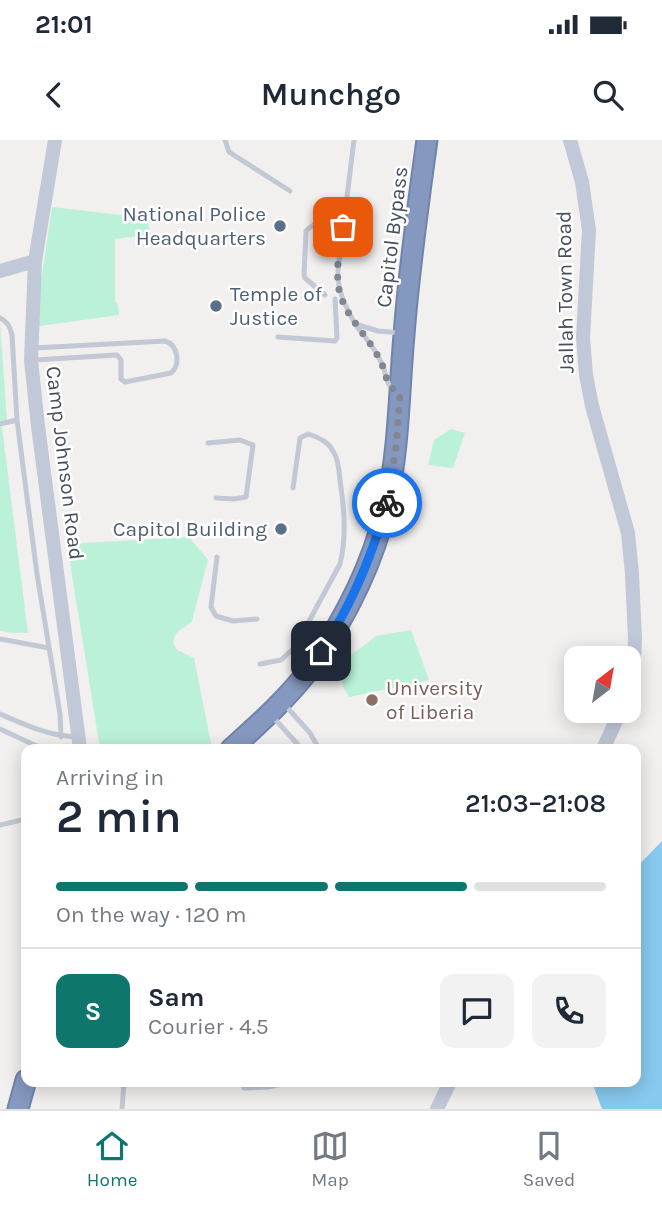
<!DOCTYPE html>
<html lang="en">
<head>
<meta charset="utf-8">
<style>
	:root { --surface:#fff; --page:#f2f2f3; --text:#1f2937; --muted:#747a83; --line:#e0e1e3; --accent:#0f766e }
	body { margin:0; font-family:Karla,sans-serif; background:var(--page); color:var(--text); height:100vh; display:flex; flex-direction:column; font-size:26px; white-space:nowrap }
	* { box-sizing:border-box; margin:0 }
	p { font-size:23px; color:var(--muted) }
	.icon { flex:none; width:38px; height:38px; fill:none; stroke:currentColor; stroke-width:2; stroke-linecap:round; stroke-linejoin:round }
	.map { position:relative; flex:1; overflow:hidden }
	.drawer { position:absolute; left:21px; top:604px; width:620px; height:343px; display:flex; flex-direction:column; background:var(--surface); border-radius:14px; box-shadow:0 4px 18px #0003 }
	.drawer>* { flex:none }
	.needle { width:46px; rotate:31deg }
	.controls { position:absolute; left:564px; top:506px; display:grid; gap:14px }
	.controls a { display:grid; place-items:center; width:77px; height:77px; border-radius:14px; background:var(--surface); box-shadow:0 4px 18px #0003; font-size:35px }
	.pin { position:absolute; display:grid; place-items:center; width:60px; height:60px; color:#fff; margin:-30px; border-radius:14px; box-shadow:0 4px 10px #0006 }
	.courier { position:absolute; display:grid; place-items:center; width:70px; height:70px; margin:-35px; border:5px solid #1a73e8; border-radius:50%; background:#fff; color:#222; box-shadow:0 2px 9px #0007 }
	.head em { font-style:normal; font-weight:600 }
	.head div { display:flex; flex-direction:column-reverse }
	.head { display:flex; align-items:center; justify-content:space-between; height:119px; padding:0 35px }
	h1 { font-size:46px; font-weight:600; line-height:52px }
	.bar { display:grid; grid-template-columns:repeat(4,1fr); gap:10px 7px; align-content:center; height:84px; padding:0 35px }
	.bar i { height:9px; border-radius:5px; background:var(--line) }
	.bar .selected { background:var(--accent) }
	.bar p { grid-column:span 4 }
	.line { display:flex; align-items:center; gap:18px; padding:0 35px; border-top:2px solid var(--line) }
	.line div { flex:1 }
	.round { display:grid; place-items:center; flex:none; width:74px; height:74px; border-radius:14px; background:var(--page) }
	.status { display:flex; justify-content:space-between; align-items:center; height:49px; padding:0 35px; background:var(--surface); direction:ltr }
	.status svg { height:19px; fill:currentColor }
	header { display:flex; justify-content:space-between; align-items:center; height:91px; padding:0 35px; background:var(--surface); font-size:32px; font-weight:600 }
	.dock { display:flex; justify-content:space-around; align-items:center; height:98px; border-top:2px solid var(--line); background:var(--surface); font-size:19px; color:var(--muted) }
	.dock a { display:grid; justify-items:center; gap:4px }
	.dock .selected { color:var(--accent) }
	.map>svg:first-child { display:block }
</style>
</head>
<body>
<div class="status"><b>21:01</b><svg viewBox="0 0 49 12"><path d="M0 12V9h3v3zM5 12V6h3v6zM10 12V3h3v9zM15 12V0h3v12zM26 1h20v11H26zM47 4h2v5h-2z"/></svg></div>
<header><svg class="icon" aria-label="back" viewBox="0 0 24 24"><path d="M15 5l-7 7 7 7"/></svg>Munchgo<svg class="icon" aria-label="search" viewBox="0 0 24 24"><circle cx="10" cy="10" r="6"/><path d="M15 15l6 6"/></svg></header>
<div class="map">
<svg width="662" height="969" viewBox="0 0 662 969">
	<rect width="100%" height="100%" fill="#f2efef"/>
	<path fill="#bcf1d9" d="M52 67 120 75 144 68 151 95 115 99V161L118 165 119 175 33 187 30 139 42 135Z
		M0 182 7 281 0 282Z
		M0 287H2L28 493H13L0 491Z
		M451 289 465 293 453 328 428 325 434 300Z
		M189 397 208 420 192 481C182 491 177 487 173 502L177 510 194 518 212 608 210 609H100L67 404Z
		M411 490 429 540 349 557 343 547 341 523 376 496Z"/>
	<path fill="#87c9ef" d="M662 701V969H602L592 942H635V729Z"/>
	<g fill="none" stroke-linecap="round" stroke-linejoin="round">
		<defs>
			<path id="highway" d="M231 609C260 583 289 557 312 526 346 477 374 421 387 363 399 308 399 251 404 195 409 129 418 65 427 0
				M18 969 26 940"/>
		</defs>
		<use href="#highway" stroke="#7083ab" stroke-width="23"/>
		<path stroke="#c2c8d4" stroke-width="5" d="M225 0 229 12 290 51
			M354 0 338 130C337 151 345 165 355 184L378 191 401 193
			M325 155 305 138 304 135 306 91 309 88 346 65
			M0 178C8 182 10 187 12 195L17 280 37 434 60 574 61 597
			M355 184C364 196 375 208 381 222 387 233 385 244 395 252
			M278 197 335 201 337 198 335 159
			M34 208 165 201C178 205 181 224 171 233L125 242 121 239V220L117 215 34 220
			M0 284 17 280
			M208 303 240 300 253 305 246 357 234 359 216 358
			M217 417 211 467 216 476 233 481 257 479
			M0 499 49 508
			M260 524 281 520 295 507 340 424C347 396 344 368 340 340 339 332 339 321 334 313 329 302 320 298 308 294L300 298 293 348
			M285 565 310 593 319 609
			M0 574C26 585 48 596 77 597
			M272 576 302 609
			M0 589 43 609
			M0 685 26 679
			M244 948 268 947 290 942
			M122 969 124 942"/>
		<path stroke="#c1c8d8" stroke-width="14" d="M55 0 35 121 31 220 38 286 80 609
			M570 0 582 42 589 90 583 198 586 235 592 266 628 393 632 434 635 499 634 519 628 550
			M0 131 35 121
			M603 609 621 570
			M437 969 450 942"/>
		<use href="#highway" stroke="#8598bf" stroke-width="19"/>
	</g>
	<g fill="none" stroke-linecap="round" stroke-linejoin="round">
		<path stroke="#828690" stroke-width="7" stroke-dasharray="0 12.6" d="M343 87C341 104 336 124 338 141 339 171 366 193 379 218 388 234 383 243 400 255L396 307 387 363"/>
		<path stroke="#1a73e8" stroke-width="9" d="M321 511C352 465 372 416 387 363"/>
	</g>
	<g fill="#5c6f8a" stroke="#fff" stroke-width="2.5">
		<circle cx="280" cy="86" r="7"/>
		<circle cx="216" cy="166" r="7"/>
		<circle cx="281" cy="389" r="7"/>
	</g>
	<circle fill="#8d6e63" stroke="#fff" stroke-width="2.5" cx="372" cy="560" r="7"/>
	<g text-anchor="middle" stroke-width="5" stroke-linejoin="round" paint-order="stroke">
		<g font-size="21" fill="#4e5e75" stroke="#fff" text-anchor="end">
			<text x="266" y="81">National Police<tspan x="266" dy="24">Headquarters</tspan></text>
			<text x="230" y="161" text-anchor="start">Temple of<tspan x="230" dy="24">Justice</tspan></text>
			<text x="267" y="396">Capitol Building</text>
		</g>
		<g font-size="21" fill="#464e5d" stroke="#fff">
			<text transform="translate(392 97) rotate(-83)" y="7">Capitol Bypass</text>
			<text transform="translate(565 152) rotate(-91)" y="7">Jallah Town Road</text>
			<text transform="translate(65 323) rotate(83)" y="7">Camp Johnson Road</text>
		</g>
		<g font-size="21" fill="#785e54" stroke="#fff" text-anchor="start">
			<text x="386" y="555">University<tspan x="386" dy="24">of Liberia</tspan></text>
		</g>
	</g>
</svg>
<div class="controls">
<a><svg class="needle" viewBox="-14 -14 28 28"><path d="M0-13l5 13h-10z" fill="#e53935"/><path d="M0 13l5-13h-10z" fill="#747a83"/></svg></a>
</div>
<div class="pin" style="left:343px;top:87px;background:#ea580c"><svg class="icon" aria-label="bag" viewBox="0 0 24 24"><path d="M5 8h14l-1 12H6zM9 8a3 3 0 0 1 6 0"/></svg></div>
<div class="pin" style="left:321px;top:511px;background:#1f2937"><svg class="icon" aria-label="home" viewBox="0 0 24 24"><path d="M3 11l9-7 9 7M6 9v11h12V9"/></svg></div>
<div class="courier" style="left:387px;top:363px"><svg class="icon" aria-label="bike" viewBox="0 0 24 24"><circle cx="6" cy="16" r="4"/><circle cx="18" cy="16" r="4"/><path d="M6 16l4-8h5l3 8M10 8l3 8H6M13 5h3"/></svg></div>
<section class="drawer">
<div class="head"><div><h1>2 min</h1><p>Arriving in</p></div><em>21:03–21:08</em></div>
<div class="bar"><i class="selected"></i><i class="selected"></i><i class="selected"></i><i></i><p>On the way · 120 m</p></div>
<div class="line" style="height:126px"><b class="round" style="background:var(--accent);color:#fff">S</b><div><b>Sam</b><p>Courier · 4.5</p></div><a class="round"><svg class="icon" aria-label="chat" viewBox="0 0 24 24"><path d="M4 5h16v11H9l-5 4z"/></svg></a><a class="round"><svg class="icon" aria-label="phone" viewBox="0 0 24 24"><path d="M5 4h4l2 5-3 2q2 4 5 5l2-3 5 2v4C11 20 4 13 5 4z"/></svg></a></div>
</section>
</div>
<nav class="dock">
<a class="selected"><svg class="icon" aria-label="home" viewBox="0 0 24 24"><path d="M3 11l9-7 9 7M6 9v11h12V9"/></svg>Home</a>
<a><svg class="icon" aria-label="map" viewBox="0 0 24 24"><path d="M3 6l6-2 6 2 6-2v14l-6 2-6-2-6 2zM9 4v14M15 6v14"/></svg>Map</a>
<a><svg class="icon" aria-label="saved" viewBox="0 0 24 24"><path d="M7 4h10v16l-5-4-5 4z"/></svg>Saved</a>
</nav>
</body>
</html>
